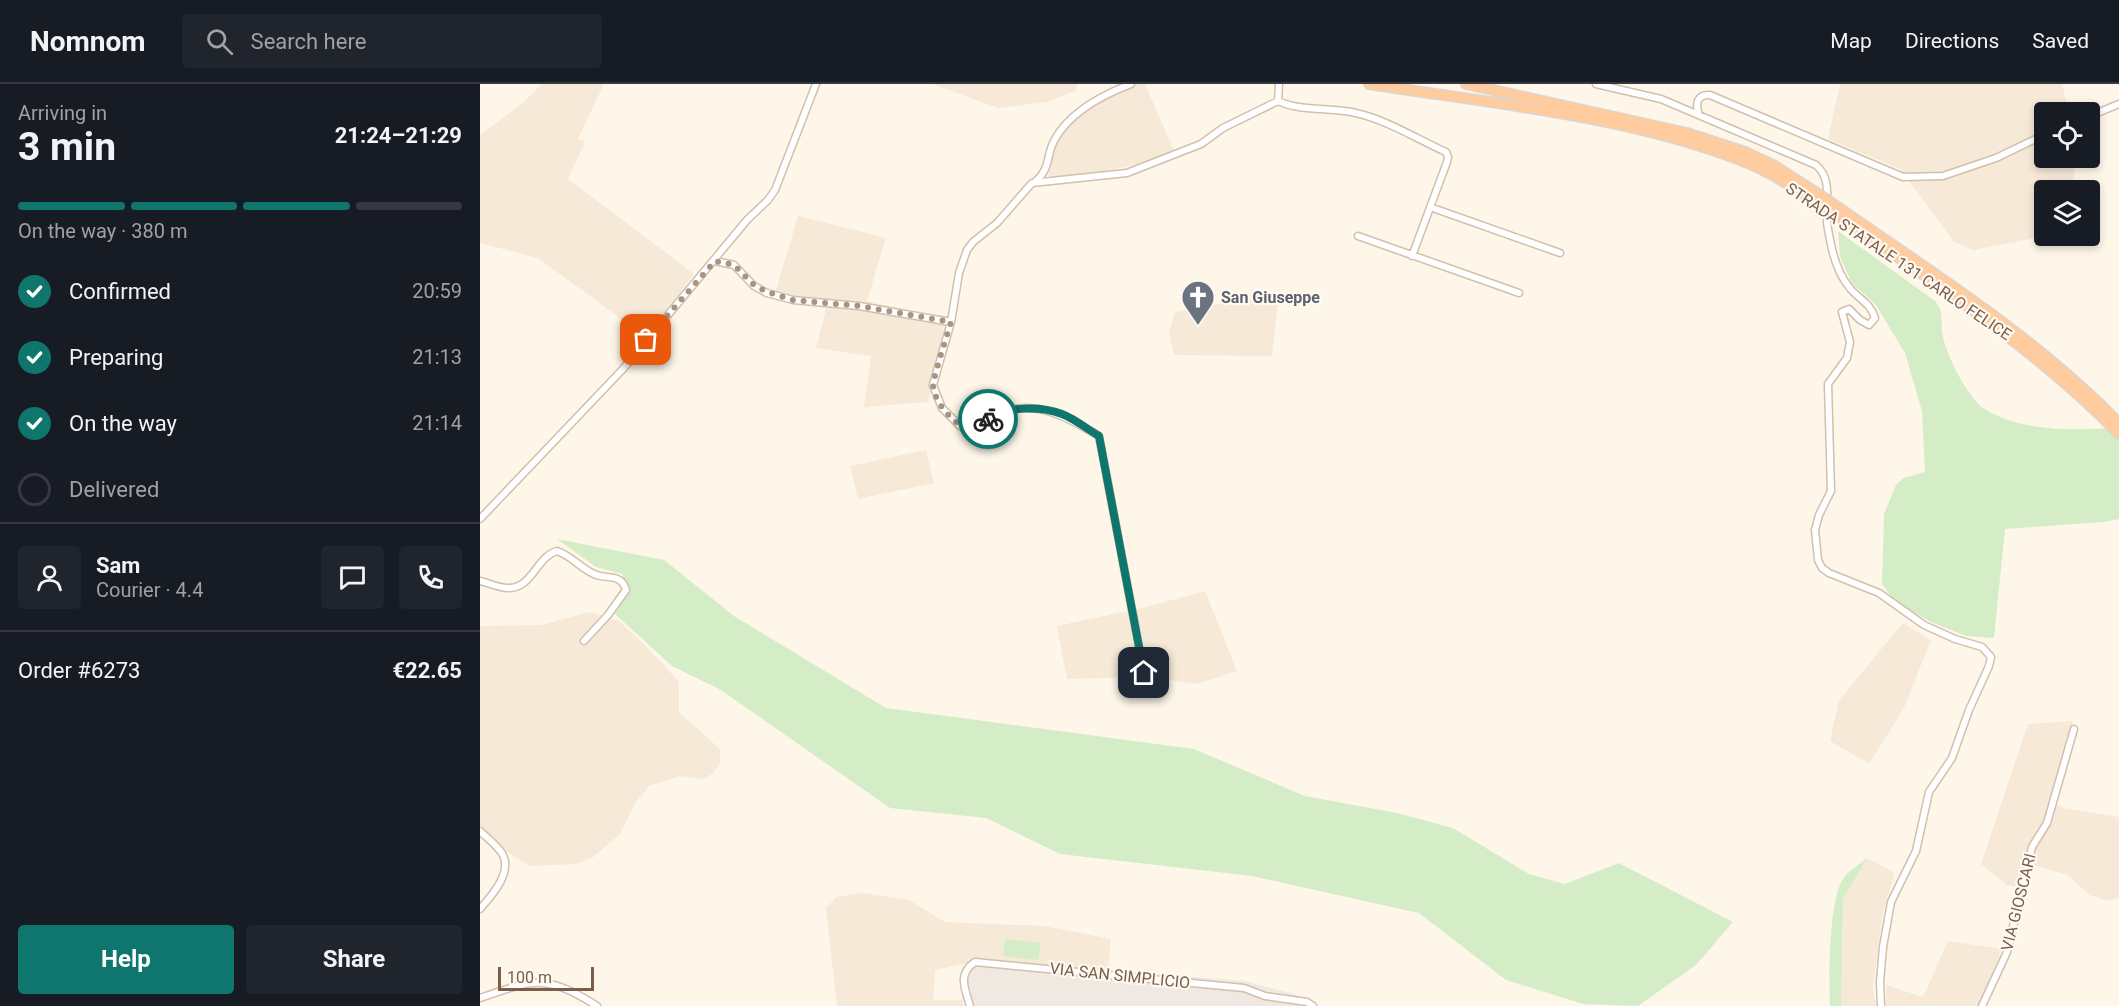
<!DOCTYPE html>
<html lang="en">
<head>
<meta charset="utf-8">
<style>
	:root { --surface:#171b24; --page:#20242c; --text:#f1f3f6; --muted:#9ea1a6; --line:#363941; --accent:#0f766e }
	body { margin:0; font-family:Roboto,sans-serif; background:var(--page); color:var(--text); height:100vh; display:flex; flex-direction:column; font-size:22px; white-space:nowrap }
	* { box-sizing:border-box; margin:0 }
	p { font-size:20px; color:var(--muted) }
	.icon { flex:none; width:33px; height:33px; fill:none; stroke:currentColor; stroke-width:2; stroke-linecap:round; stroke-linejoin:round }
	.map { position:relative; flex:1; overflow:hidden }
	.panel { display:flex; flex-direction:column; background:var(--surface); width:480px }
	.panel>* { flex:none }
	.fabs { position:absolute; left:1554px; top:18px; display:grid; gap:12px }
	.fabs a { display:grid; place-items:center; width:66px; height:66px; border-radius:6px; background:var(--surface); box-shadow:0 3px 9px #0003; font-size:30px }
	.scale { position:absolute; left:18px; bottom:15px; width:96px; box-sizing:border-box; padding-left:6px; border:3px solid #7b5e4a; border-top:0; font-size:16px; line-height:21px; white-space:nowrap; color:#7b5e4a; -webkit-text-stroke:4px #fffaf1; paint-order:stroke }
	.pin { position:absolute; display:grid; place-items:center; width:51px; height:51px; color:#fff; margin:-26px; border-radius:12px; box-shadow:0 3px 9px #0006 }
	.courier { position:absolute; display:grid; place-items:center; width:60px; height:60px; margin:-30px; border:4px solid #0f766e; border-radius:50%; background:#fff; color:#222; box-shadow:0 2px 8px #0007 }
	.summary em { font-style:normal; font-weight:700 }
	.summary div { display:flex; flex-direction:column-reverse }
	.summary { display:flex; align-items:center; justify-content:space-between; height:102px; padding:0 18px }
	h1 { font-size:39px; font-weight:700; line-height:45px }
	.bar { display:grid; grid-template-columns:repeat(4,1fr); gap:9px 6px; align-content:center; height:72px; padding:0 18px }
	.bar i { height:8px; border-radius:4px; background:var(--line) }
	.bar .selected { background:var(--accent) }
	.bar p { grid-column:span 4 }
	.line { display:flex; align-items:center; gap:15px; padding:0 18px; border-top:2px solid var(--line) }
	.line div { flex:1 }
	.round { display:grid; place-items:center; flex:none; width:63px; height:63px; border-radius:6px; background:var(--page) }
	ol { padding:0 18px; list-style:none }
	li { display:flex; align-items:center; gap:18px; height:66px }
	li p { margin-inline-start:auto }
	li .icon { padding:6px; border-radius:50%; background:var(--accent); color:#fff; stroke-width:4 }
	li:last-child { color:var(--muted) }
	li i { width:33px; height:33px; border:3px solid var(--line); border-radius:50% }
	.cta { display:flex; gap:12px; margin-top:auto; padding:12px 18px }
	.cta a { flex:1; height:69px; border-radius:6px; background:var(--accent); color:#fff; font-size:24px; font-weight:700; line-height:69px; text-align:center }
	.cta a+a { background:var(--page); color:var(--text) }
	header { display:flex; align-items:center; gap:36px; box-sizing:border-box; height:84px; padding:0 30px; background:var(--surface); border-bottom:2px solid var(--line) }
	header strong { font-size:28px }
	nav { display:flex; gap:33px; margin-inline-start:auto; font-size:21px }
	.search { width:420px; height:54px; background:var(--page); display:flex; align-items:center; gap:15px; box-sizing:border-box; padding:0 21px; border-radius:6px; color:var(--muted); font-size:22px }
	main { display:flex; flex:1; min-height:0 }
	.map>svg:first-child { display:block }
</style>
</head>
<body>
<header>
<strong>Nomnom</strong>
<div class="search"><svg class="icon" aria-label="search" viewBox="0 0 24 24"><circle cx="10" cy="10" r="6"/><path d="M15 15l6 6"/></svg>Search here</div>
<nav><a>Map</a><a>Directions</a><a>Saved</a></nav>
</header>
<main>
<section class="panel">
<div class="summary"><div><h1>3 min</h1><p>Arriving in</p></div><em>21:24–21:29</em></div>
<div class="bar"><i class="selected"></i><i class="selected"></i><i class="selected"></i><i></i><p>On the way · 380 m</p></div>
<ol>
<li><svg class="icon" aria-label="check" viewBox="0 0 24 24"><path d="M5 12l5 5 9-10"/></svg>Confirmed<p>20:59</p></li>
<li><svg class="icon" aria-label="check" viewBox="0 0 24 24"><path d="M5 12l5 5 9-10"/></svg>Preparing<p>21:13</p></li>
<li><svg class="icon" aria-label="check" viewBox="0 0 24 24"><path d="M5 12l5 5 9-10"/></svg>On the way<p>21:14</p></li>
<li><i></i>Delivered</li>
</ol>
<div class="line" style="height:108px"><a class="round"><svg class="icon" aria-label="person" viewBox="0 0 24 24"><circle cx="12" cy="8" r="4"/><path d="M4 21q1-7 8-7t8 7"/></svg></a><div><b>Sam</b><p>Courier · 4.4</p></div><a class="round"><svg class="icon" aria-label="chat" viewBox="0 0 24 24"><path d="M4 5h16v11H9l-5 4z"/></svg></a><a class="round"><svg class="icon" aria-label="phone" viewBox="0 0 24 24"><path d="M5 4h4l2 5-3 2q2 4 5 5l2-3 5 2v4C11 20 4 13 5 4z"/></svg></a></div>
<div class="line" style="height:78px"><div>Order #6273</div><b>€22.65</b></div>
<div class="cta"><a>Help</a><a>Share</a></div>
</section>
<div class="map">
<svg width="1639" height="922" viewBox="0 0 1639 922">
	<rect width="100%" height="100%" fill="#fef7e9"/>
	<path fill="#f6e9d7" d="M62 0H124L98 55 105 58 88 95 214 190 167 254 58 174 0 159V51L45 17Z
		M452 0H598L595 7 567 18 518 24Z
		M654 0H665L695 69 654 81 601 92H569L568 83 576 58 597 31Z
		M1360 0H1582L1589 28H1564V74H1594L1595 86 1592 106H1564V152H1566L1493 166 1474 158 1420 85 1348 55Z
		M318 132 406 154 387 217 465 236 448 318 384 323 391 272 336 264 348 218 294 213Z
		M799 209 792 272 694 271 689 248 695 228Z
		M446 366 454 399 378 415 370 382Z
		M725 507 757 587 718 600 670 593 587 595 577 542 666 523Z
		M110 528 139 537 165 561 199 598V628L240 665V679L233 689 224 695 200 692 169 702 156 718 140 750 112 774 95 780 49 782 19 762 0 742V542L61 541Z
		M1423 539 1451 556 1424 624 1389 680 1350 657 1359 616Z
		M1593 637 1571 717 1583 724 1639 733V814L1629 817 1609 811 1588 791 1550 780 1542 803 1527 801 1501 780 1548 640Z
		M1387 774 1415 789 1403 828 1393 903 1396 922H1361L1363 815Z
		M383 809 429 816 465 838 564 842 631 855 628 886 503 876 455 886 453 916H482L484 922H357L346 824 356 813Z
		M1468 857 1522 865 1500 922H1406V901L1443 913Z"/>
	<path fill="#efe9e2" d="M504 876 765 897 814 910 835 922H487L482 906V888L490 879Z"/>
	<path fill="#d4edc6" d="M1358 147 1455 217C1464 228 1461 234 1462 247 1463 257 1468 269 1472 278 1476 289 1493 317 1503 324 1541 349 1596 346 1639 344V435L1623 438 1525 445 1514 554 1486 552 1451 538 1414 517 1402 500 1404 430 1416 401 1423 394 1445 388 1442 327 1425 269 1396 221 1372 199 1360 173Z
		M77 455 184 476 254 532 406 624 714 665 825 712 917 729 973 744 1049 790 1085 800 1139 779 1253 838 1216 881 1158 922 1103 920 1026 896 939 829 772 792 580 770 506 734 410 724 241 606 192 582 135 530 150 506 142 490 116 483Z
		M1387 774 1363 815 1361 922H1350C1349 895 1348 812 1365 792 1371 785 1380 780 1387 774Z
		M525 855 561 859 558 876 523 872Z"/>
	<g fill="none" stroke-linecap="round" stroke-linejoin="round">
		<defs>
			<path id="minor" d="M1116 0 1181 15 1336 81C1353 96 1345 117 1347 138 1348 147 1350 156 1352 165 1355 178 1361 193 1369 203 1378 215 1390 218 1395 234L1389 241 1380 236 1369 225 1362 228 1370 258 1367 274 1348 300 1351 407 1339 431 1335 446 1338 476 1342 484 1349 489 1399 509 1444 541 1475 555 1502 563 1511 573 1509 582 1489 626 1472 674 1449 708 1436 767 1411 818 1403 863 1400 898 1401 922
				M798 17C822 28 850 23 876 29 907 36 937 55 966 68L968 73 967 78 932 172
				M1219 31C1215 20 1217 10 1230 11L1423 93 1463 92 1516 74 1564 51
				M1610 32 1639 20
				M556 97C571 84 566 70 575 55 591 27 622 11 651 0
				M950 123 1080 169
				M878 152 1039 209
				M235 177 254 181 274 202 287 209 313 216 379 222 471 238
				M0 435 143 285 267 136 288 116 295 106 336 0
				M0 497C9 499 19 504 28 504 52 505 57 472 77 467 92 472 100 484 114 490 125 496 141 488 146 506L128 531 104 557
				M664 589 619 352C587 333 557 315 517 329 508 332 499 342 490 347L480 342 462 324 453 301 471 238 479 189 487 166 493 158 517 139 552 99 647 89 721 60 743 44 798 17 799 0
				M0 747C7 754 18 762 23 771 32 790 11 812 0 825
				M0 914C55 895 66 890 117 922
				M490 922C485 905 477 890 495 878L764 904 785 912 827 918 833 922
				M1502 922 1527 868 1552 763 1567 739 1594 645"/>
			<path id="trunk" d="M889 0C1009 19 1147 32 1260 76 1289 86 1314 105 1340 120
				M986 0 1207 49 1265 68 1295 82 1340 111
				M1356 122C1454 190 1555 253 1639 339
				M1356 130C1454 199 1555 264 1639 350"/>
		</defs>
		<use href="#minor" stroke="#d2bfad" stroke-width="9"/>
		<use href="#trunk" stroke="#ddd5d0" stroke-width="12"/>
		<use href="#minor" stroke="#fff" stroke-width="6"/>
		<use href="#trunk" stroke="#fecc9e" stroke-width="9"/>
		<defs>
			<path id="trunk-bridge" d="M1340 111 1356 122
				M1340 120 1356 130"/>
		</defs>
		<use href="#trunk-bridge" stroke="#ddd5d0" stroke-width="12" stroke-linecap="butt"/>
		<use href="#trunk-bridge" stroke="#fecc9e" stroke-width="9"/>
	</g>
	<g fill="none" stroke-linecap="round" stroke-linejoin="round">
		<path stroke="#a99482" stroke-width="6" stroke-dasharray="0 10.8" d="M166 256 235 177 254 181 274 201 287 208 313 216 379 222 471 238C468 248 453 295 453 301 455 321 474 339 490 347L508 335"/>
		<path stroke="#0f766e" stroke-width="8" d="M508 335C526 322 561 322 582 330 595 335 607 345 619 352L664 589"/>
	</g>
	<defs>
		<symbol id="church-pin" viewBox="-11 -11 22 30"><path d="M0 17L-7.5 6A9.5 9.5 0 1 1 7.5 6Z" fill="#6b7280" stroke="#fffaf1"/><path d="M-1.2-6h2.4v3.5h3.3v2.4h-3.3V6h-2.4V-.1h-3.3v-2.4h3.3Z" fill="#fff"/></symbol>
	</defs>
	<g fill-rule="evenodd">
		<use href="#church-pin" x="699" y="194" width="38" height="52"/>
	</g>
	<g text-anchor="middle" stroke-width="4.5" stroke-linejoin="round" paint-order="stroke">
		<g font-size="16" fill="#7b5e4a" stroke="#fffaf1">
			<text transform="translate(1419 177) rotate(34)" y="6">STRADA STATALE 131 CARLO FELICE</text>
			<text transform="translate(1538 818) rotate(-76)" y="6">VIA GIOSCARI</text>
			<text transform="translate(640 891) rotate(6)" y="6">VIA SAN SIMPLICIO</text>
		</g>
		<g font-size="16" font-weight="bold" fill="#5b616d" stroke="#fffaf1" text-anchor="start">
			<text x="741" y="219">San Giuseppe</text>
		</g>
	</g>
</svg>
<div class="fabs">
<a><svg class="icon" aria-label="locate" viewBox="0 0 24 24"><circle cx="12" cy="12" r="6"/><path d="M12 2v4M12 18v4M2 12h4M18 12h4"/></svg></a>
<a><svg class="icon" aria-label="layers" viewBox="0 0 24 24"><path d="M12 4l9 5-9 5-9-5zM3 14l9 5 9-5"/></svg></a>
</div>
<div class="scale">100 m</div>
<div class="pin" style="left:166px;top:256px;background:#ea580c"><svg class="icon" aria-label="bag" viewBox="0 0 24 24"><path d="M5 8h14l-1 12H6zM9 8a3 3 0 0 1 6 0"/></svg></div>
<div class="pin" style="left:664px;top:589px;background:#1f2937"><svg class="icon" aria-label="home" viewBox="0 0 24 24"><path d="M3 11l9-7 9 7M6 9v11h12V9"/></svg></div>
<div class="courier" style="left:508px;top:335px"><svg class="icon" aria-label="bike" viewBox="0 0 24 24"><circle cx="6" cy="16" r="4"/><circle cx="18" cy="16" r="4"/><path d="M6 16l4-8h5l3 8M10 8l3 8H6M13 5h3"/></svg></div>
</div>
</main>
</body>
</html>
